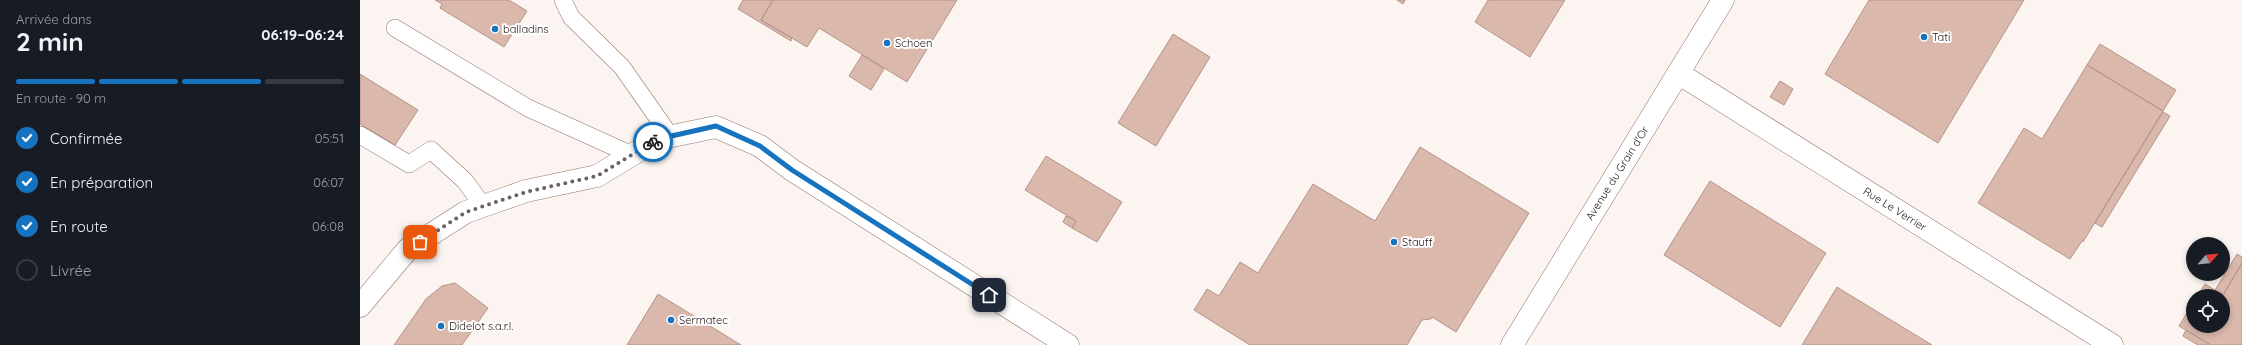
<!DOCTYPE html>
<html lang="fr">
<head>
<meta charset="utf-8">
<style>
	:root { --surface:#171b24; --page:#20242c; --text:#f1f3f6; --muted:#9ea1a6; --line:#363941; --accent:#1673c0 }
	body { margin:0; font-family:Quicksand,sans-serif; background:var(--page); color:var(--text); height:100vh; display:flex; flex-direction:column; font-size:15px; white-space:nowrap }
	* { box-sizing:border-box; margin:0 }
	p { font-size:13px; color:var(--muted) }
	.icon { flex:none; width:22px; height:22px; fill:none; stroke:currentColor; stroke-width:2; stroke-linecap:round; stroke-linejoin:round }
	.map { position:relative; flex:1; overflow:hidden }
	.details { display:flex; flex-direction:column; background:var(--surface); width:360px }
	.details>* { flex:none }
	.needle { width:26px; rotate:63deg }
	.fabs { position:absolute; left:1826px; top:237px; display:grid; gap:8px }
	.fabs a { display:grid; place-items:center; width:44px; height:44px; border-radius:50%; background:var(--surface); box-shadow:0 2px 6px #0003; font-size:20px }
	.pin { position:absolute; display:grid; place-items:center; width:34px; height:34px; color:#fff; margin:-17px; border-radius:8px; box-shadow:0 2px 6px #0006 }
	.courier { position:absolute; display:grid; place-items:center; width:40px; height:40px; margin:-20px; border:3px solid #1673c0; border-radius:50%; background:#fff; color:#222; box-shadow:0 1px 5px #0007 }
	.head em { font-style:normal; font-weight:700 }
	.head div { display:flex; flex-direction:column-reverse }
	.head { display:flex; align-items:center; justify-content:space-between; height:68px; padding:0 16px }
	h1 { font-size:26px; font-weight:700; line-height:30px }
	.bar { display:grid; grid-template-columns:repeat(4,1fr); gap:6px 4px; align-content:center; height:48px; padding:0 16px }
	.bar i { height:5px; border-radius:3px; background:var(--line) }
	.bar .selected { background:var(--accent) }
	.bar p { grid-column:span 4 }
	ol { padding:0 16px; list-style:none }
	li { display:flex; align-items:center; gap:12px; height:44px }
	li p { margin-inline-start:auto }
	li .icon { padding:4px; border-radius:50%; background:var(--accent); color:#fff; stroke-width:4 }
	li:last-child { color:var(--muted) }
	li i { width:22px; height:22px; border:2px solid var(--line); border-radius:50% }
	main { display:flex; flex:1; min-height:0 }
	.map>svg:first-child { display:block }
</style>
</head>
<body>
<main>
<section class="details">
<div class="head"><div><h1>2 min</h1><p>Arrivée dans</p></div><em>06:19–06:24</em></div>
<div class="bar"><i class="selected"></i><i class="selected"></i><i class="selected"></i><i></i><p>En route · 90 m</p></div>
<ol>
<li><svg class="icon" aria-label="check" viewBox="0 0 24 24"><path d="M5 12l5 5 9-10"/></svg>Confirmée<p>05:51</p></li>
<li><svg class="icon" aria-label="check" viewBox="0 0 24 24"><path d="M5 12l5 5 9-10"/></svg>En préparation<p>06:07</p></li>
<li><svg class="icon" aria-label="check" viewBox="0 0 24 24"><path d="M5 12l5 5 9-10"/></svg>En route<p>06:08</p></li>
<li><i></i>Livrée</li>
</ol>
</section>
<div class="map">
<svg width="1882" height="345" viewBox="0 0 1882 345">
	<rect width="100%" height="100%" fill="#fbf4f1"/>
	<path fill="#dab8ac" stroke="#b59489" d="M75 0H149L167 11 144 47 80 8 82 4Z
		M383 0H413L401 20 432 38 431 41 378 9Z
		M413 0H597L547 82 459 28 447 47 401 20Z
		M1037 0H1045L1043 4Z
		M1128 0H1205L1170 57 1115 22Z
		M1509 0H1664L1578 143 1465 74Z
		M813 34 850 57 796 146 758 123Z
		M1740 44 1816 90 1803 111 1727 65Z
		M502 55 524 69 511 90 489 76Z
		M1727 65 1803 111 1723 242 1722 241 1710 259 1618 203 1664 128 1682 139Z
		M0 74 58 110 35 145 0 124Z
		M1420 81 1433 89 1424 105 1410 97Z
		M1803 112 1810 116 1742 227 1735 223Z
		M1060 147 1169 213 1096 332 1072 317 1071 319 1062 320 1047 345H890L834 310 847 289 859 296 880 262 898 273 953 184 1015 221Z
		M686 156 762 202 737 242 712 228 716 221 665 190Z
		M1350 181 1466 253 1420 327 1304 255Z
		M706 216 716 221 712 228 703 222Z
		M1877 254 1882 257V263L1863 295 1855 290Z
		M1882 263V345H1851L1819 326 1833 303V326H1863V296H1837L1845 284 1863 295Z
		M95 283 128 308 102 345H34L66 299 82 286Z
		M1477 287 1480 289 1572 345H1442Z
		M298 294 381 345H267Z
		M1826 330 1851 345H1838L1823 336Z"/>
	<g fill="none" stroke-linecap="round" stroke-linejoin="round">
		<defs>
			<path id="service" d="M203 0 211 17 262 67 311 137
				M35 28 168 108 272 155
				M0 135 49 164 71 150 105 181 123 206"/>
			<path id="minor" d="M1318 73 1752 345
				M0 306 48 249 106 212 166 191 237 176 298 139 356 127 400 146 432 170 708 345
				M1152 345 1363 0"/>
		</defs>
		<use href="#service" stroke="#95756b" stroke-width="18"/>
		<use href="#minor" stroke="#95756b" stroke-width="23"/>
		<use href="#service" stroke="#fff" stroke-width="17"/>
		<use href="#minor" stroke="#fff" stroke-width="22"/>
	</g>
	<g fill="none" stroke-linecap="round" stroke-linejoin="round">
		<path stroke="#6d625f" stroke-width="4" stroke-dasharray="0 7.2" d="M60 242 106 212 166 192 237 176 293 142"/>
		<path stroke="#1673c0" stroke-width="5" d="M293 142 298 139 356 126 400 146 432 170 629 295"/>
	</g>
	<g fill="#1673c0" stroke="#fff" stroke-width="1.5">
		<circle cx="135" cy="29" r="4"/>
		<circle cx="1564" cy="37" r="4"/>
		<circle cx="527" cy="43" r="4"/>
		<circle cx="1034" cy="242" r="4"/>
		<circle cx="311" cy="320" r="4"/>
		<circle cx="81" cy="326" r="4"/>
	</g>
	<g text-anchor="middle" stroke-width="4" stroke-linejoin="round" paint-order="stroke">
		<g font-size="11" fill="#201410" stroke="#fff" text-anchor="start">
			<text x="143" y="33">balladins</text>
			<text x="1572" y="41">Tati</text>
			<text x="535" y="47">Schoen</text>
			<text x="1042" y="246">Stauff</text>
			<text x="319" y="324">Sermatec</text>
			<text x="89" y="330">Didelot s.a.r.l.</text>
		</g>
		<g font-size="11" fill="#201410" stroke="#fff">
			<text transform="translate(1257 173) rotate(-58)" y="4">Avenue du Grain d'Or</text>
			<text transform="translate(1535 209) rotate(32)" y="4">Rue Le Verrier</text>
		</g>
	</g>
</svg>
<div class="fabs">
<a><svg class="needle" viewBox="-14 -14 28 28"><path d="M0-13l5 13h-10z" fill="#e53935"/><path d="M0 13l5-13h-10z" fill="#9ea1a6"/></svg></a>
<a><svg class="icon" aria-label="locate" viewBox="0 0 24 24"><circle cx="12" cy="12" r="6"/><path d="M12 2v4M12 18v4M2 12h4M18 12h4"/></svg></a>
</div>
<div class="pin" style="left:60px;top:242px;background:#ea580c"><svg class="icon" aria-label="bag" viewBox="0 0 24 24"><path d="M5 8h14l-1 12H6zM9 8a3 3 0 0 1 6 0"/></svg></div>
<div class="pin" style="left:629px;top:295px;background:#1f2937"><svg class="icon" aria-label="home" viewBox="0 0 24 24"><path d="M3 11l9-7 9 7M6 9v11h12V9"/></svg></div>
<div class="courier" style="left:293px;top:142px"><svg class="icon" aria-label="bike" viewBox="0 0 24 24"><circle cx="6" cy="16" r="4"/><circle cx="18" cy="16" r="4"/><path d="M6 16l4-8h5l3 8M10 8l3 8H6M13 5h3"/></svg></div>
</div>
</main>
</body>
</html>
